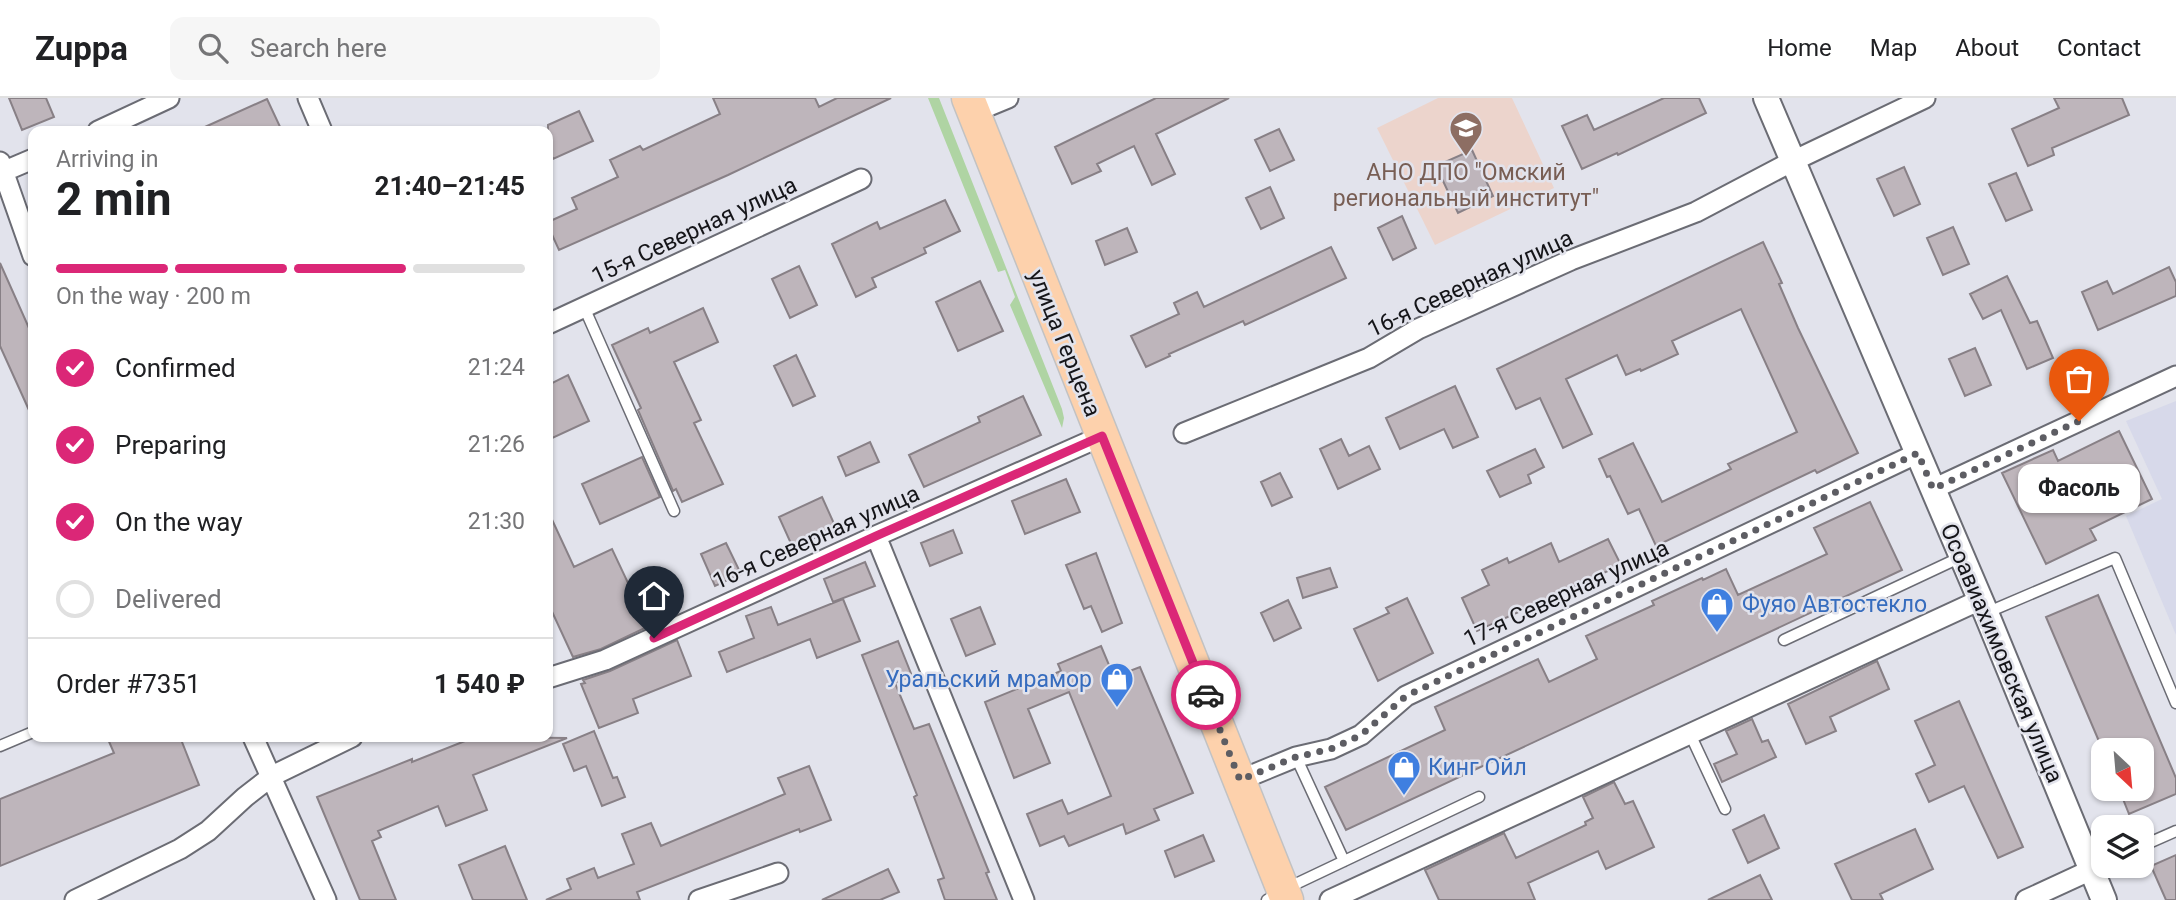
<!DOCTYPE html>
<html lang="en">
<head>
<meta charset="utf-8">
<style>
	:root { --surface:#fff; --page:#f6f6f6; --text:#202124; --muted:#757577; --line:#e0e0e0; --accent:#db2777 }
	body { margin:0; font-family:Roboto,sans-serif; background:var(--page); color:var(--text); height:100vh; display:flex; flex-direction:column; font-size:26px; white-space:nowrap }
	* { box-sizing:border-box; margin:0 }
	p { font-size:23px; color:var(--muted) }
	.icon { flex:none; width:38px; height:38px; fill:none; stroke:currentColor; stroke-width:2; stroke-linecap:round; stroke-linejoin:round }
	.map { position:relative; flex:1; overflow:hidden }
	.panel { position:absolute; left:28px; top:28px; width:525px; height:616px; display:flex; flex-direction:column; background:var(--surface); border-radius:14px; box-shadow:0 2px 5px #0004 }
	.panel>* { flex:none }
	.needle { width:46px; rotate:154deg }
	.controls { position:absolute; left:2091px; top:640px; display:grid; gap:14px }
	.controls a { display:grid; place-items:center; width:63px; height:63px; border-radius:14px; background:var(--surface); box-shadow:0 2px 5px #0004; font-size:35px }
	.pin { position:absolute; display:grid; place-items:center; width:60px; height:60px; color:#fff; margin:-72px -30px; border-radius:50% 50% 50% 0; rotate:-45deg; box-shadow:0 0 7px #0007 }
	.pin .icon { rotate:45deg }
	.courier { position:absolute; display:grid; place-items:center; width:70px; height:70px; margin:-35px; border:5px solid #db2777; border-radius:50%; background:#fff; color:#222; box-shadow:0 2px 9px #0007 }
	.bubble { position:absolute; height:49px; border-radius:14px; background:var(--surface); box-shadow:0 2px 5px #0004; font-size:23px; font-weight:700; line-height:49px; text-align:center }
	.overview em { font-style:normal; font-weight:700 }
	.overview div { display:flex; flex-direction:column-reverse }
	.overview { display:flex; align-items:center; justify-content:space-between; height:119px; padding:0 28px }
	h1 { font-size:46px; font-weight:700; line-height:52px }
	.bar { display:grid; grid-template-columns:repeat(4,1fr); gap:10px 7px; align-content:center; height:84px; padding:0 28px }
	.bar i { height:9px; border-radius:5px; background:var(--line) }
	.bar .current { background:var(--accent) }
	.bar p { grid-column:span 4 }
	.line { display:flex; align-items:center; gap:18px; padding:0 28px; border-top:2px solid var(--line) }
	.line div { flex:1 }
	ol { padding:0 28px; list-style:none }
	li { display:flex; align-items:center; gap:21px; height:77px }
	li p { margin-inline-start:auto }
	li .icon { padding:7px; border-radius:50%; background:var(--accent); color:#fff; stroke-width:4 }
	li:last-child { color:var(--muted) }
	li i { width:38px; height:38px; border:4px solid var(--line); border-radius:50% }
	header { display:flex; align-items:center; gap:42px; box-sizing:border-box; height:98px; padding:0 35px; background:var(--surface); border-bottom:2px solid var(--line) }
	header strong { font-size:33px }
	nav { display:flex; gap:38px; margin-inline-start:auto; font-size:24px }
	.search { width:490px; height:63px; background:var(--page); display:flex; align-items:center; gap:18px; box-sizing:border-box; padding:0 24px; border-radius:14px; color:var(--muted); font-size:26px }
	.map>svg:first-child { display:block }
</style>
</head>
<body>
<header>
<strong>Zuppa</strong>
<div class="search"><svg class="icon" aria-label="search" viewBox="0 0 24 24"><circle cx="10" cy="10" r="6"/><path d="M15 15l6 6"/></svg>Search here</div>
<nav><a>Home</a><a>Map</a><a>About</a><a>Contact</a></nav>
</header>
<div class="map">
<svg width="2176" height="802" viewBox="0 0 2176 802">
	<rect width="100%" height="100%" fill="#e2e3ec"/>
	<path fill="#d7d9ea" d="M2176 303V537L2126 418 2162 401 2126 323Z"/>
	<path fill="#ecd4cc" d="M1438 0H1512L1554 90 1435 147 1377 30Z"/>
	<path fill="#afd4a3" d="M928 0H939L1062 311 1064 320 1062 330 1010 207 1015 199 1005 172 998 174Z"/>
	<path fill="#beb5bb" stroke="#888086" stroke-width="2" d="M9 0H46L54 19 22 32Z
		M713 0H815L819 9 837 0H891L728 77 559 152 548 128V124L577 111 572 100 618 79 610 62 640 48 643 52 720 16Z
		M1156 0H1229L1156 36 1175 76 1152 87 1134 48 1097 66 1101 73 1072 86 1055 49Z
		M1664 0H1699L1706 15 1618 57 1617 55 1582 71 1562 28 1587 17 1594 32Z
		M2054 0H2122L2129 17 2052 50 2054 57 2028 68 2012 31 2059 10Z
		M267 1 282 33H196Z
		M579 13 593 43 553 61 548 50V27Z
		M1279 31 1294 62 1270 73 1255 42Z
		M1472 52 1493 98 1458 115 1436 68Z
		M1904 69 1920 106 1894 118 1877 81Z
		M2016 75 2032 112 2006 123 1989 86Z
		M1270 89 1284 120 1261 131 1246 100Z
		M945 102 960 133 924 150 926 155 872 180 876 189 856 199 832 146 877 124 880 131Z
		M1402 118 1416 150 1393 162 1378 130Z
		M1953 129 1969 166 1943 177 1927 140Z
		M1127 130 1137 154 1105 167 1096 143Z
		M1763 144 1782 185 1779 186 1798 230 1858 355 1817 375 1815 372 1656 448 1639 411 1628 416 1610 378 1607 379 1599 361 1633 345 1662 404 1731 371 1728 366 1797 334 1741 211 1672 243 1678 256 1641 273 1640 271 1626 277 1617 257 1566 281 1592 336 1563 350 1540 300 1516 311 1497 271Z
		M1331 149 1346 180 1245 227 1243 223 1169 256 1170 258 1146 269 1131 238 1179 216 1174 205 1197 194 1204 209Z
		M0 165 33 239V321L0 248Z
		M799 168 817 207 790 220 772 181Z
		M2169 169 2176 184V198L2098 232 2082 194 2107 183 2113 196Z
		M2007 178 2030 225 2037 223 2053 260 2027 271 2001 212 1983 221 1970 196Z
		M980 183 1003 233 958 253 936 204Z
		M703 210 718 244 674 264 701 322 694 325 723 386 682 404 676 391 673 393 638 312 641 310 612 247 648 230 650 235Z
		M1975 250 1991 287 1965 298 1949 261Z
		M796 257 815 298 793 308 774 268Z
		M568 277 589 323 548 342V287Z
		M1455 288 1478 339 1453 350 1444 331 1400 351 1386 320Z
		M1023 298 1041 337 924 389 909 357 980 324 978 319Z
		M2119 333 2152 401 2090 431 2096 442 2046 466 2002 375 2053 352 2058 363Z
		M1341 341 1349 358 1369 348 1380 371 1338 391 1320 351Z
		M870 344 879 364 846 378 838 359Z
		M1535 351 1544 369 1528 377 1531 385 1500 399 1487 373Z
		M642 359 660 399 600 426 582 386Z
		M1280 375 1292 399 1272 408 1261 384Z
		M1066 381 1080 414 1025 436 1012 403Z
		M822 399 836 430 793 450 779 419Z
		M1870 404 1902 472 1346 732 1325 689 1445 632 1435 609 1538 561 1549 584 1597 561 1586 538 1654 507 1652 503 1702 480 1703 482 1726 471 1738 497 1827 456 1814 430Z
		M548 413 574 469 612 451 628 485 650 475 667 510 668 519 601 551 573 559 548 505Z
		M953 432 962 455 930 468 921 445Z
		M1608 441 1621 467 1477 533 1462 500 1489 487 1482 472 1507 460 1509 465 1551 445 1559 464Z
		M726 445 741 476 715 488 701 456Z
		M1096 455 1122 525 1102 534 1091 508 1084 511 1066 467Z
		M865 464 875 488 833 504 824 481Z
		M1330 470 1337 489 1303 500 1297 480Z
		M2098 497 2176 680V696L2129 716 2119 691H2142V653H2104V655L2046 519Z
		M1407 500 1433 555 1378 583 1354 531 1389 515 1386 510Z
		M843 501 860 543 817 560 810 541 727 574 719 554 754 540 746 518 771 509 778 527Z
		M1288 502 1301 530 1274 543 1261 515Z
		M980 509 995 546 966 558 951 521Z
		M677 542 691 578 633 601 638 615 599 630 581 586 585 585 583 582 610 573Z
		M898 543 912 578 895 585 914 631 929 626 989 774 986 775 997 802H945L938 782 944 780 914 699 917 697 862 557Z
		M1101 548 1114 579 1140 569 1193 695 1154 711 1159 722 1126 736 1123 726 1069 748 1064 738 1040 748 1027 716 1062 702 1068 716 1111 698 1069 594 1028 611 1050 665 1014 680 985 604 1061 573 1058 566Z
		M1877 563 1889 591 1830 619 1836 633 1806 646 1788 606Z
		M1959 603 2023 749 1998 760 1964 688 1929 704 1916 676 1935 667 1915 623Z
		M1752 621 1762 644 1768 642 1776 659 1722 684 1714 666 1737 656 1726 633Z
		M594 633 613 680 617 679 625 699 602 708 586 668 574 673 563 646Z
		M107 639H180L199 687 0 768V701L114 655Z
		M475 639 567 640 473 677 487 712 446 728 438 708 378 733 381 739 372 743 396 802H360L317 699 412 661V664Z
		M809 668 831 722 800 734 799 731 637 794 640 802H546L571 791 567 781 594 770 598 780 634 766 622 736 651 725 661 748 785 696 778 680Z
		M1614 684 1625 706 1633 703 1654 749 1606 771 1598 753 1528 785 1535 802H1439L1425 772 1504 735 1516 760 1586 727 1585 724 1593 720 1583 699Z
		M1764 717 1779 750 1748 765 1733 732Z
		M1915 731 1933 771 1880 796 1883 802H1852L1835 766Z
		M1203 737 1214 763 1175 779 1165 753Z
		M505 748 527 802H473L459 767Z
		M2176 757V802H2166L2151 768Z
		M888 771 899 794 880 802H822Z
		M1760 777 1772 802H1708Z"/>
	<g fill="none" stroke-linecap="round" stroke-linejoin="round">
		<defs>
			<path id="service" d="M584 209 674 413
				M1986 515 2115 460 2176 605
				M1784 542 1961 459
				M1690 636 1725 711
				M0 648 33 634
				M1296 659 1344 763
				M2142 748 2176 733
				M1267 802 1283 792 1479 699"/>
			<path id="minor" d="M308 0 322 33
				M974 14 1008 0
				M98 33 169 0
				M0 64 33 158
				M0 75 33 61
				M548 226 861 81
				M1184 335 1369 260 1418 231 1571 162 1696 114 1793 63 1925 0
				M1933 391 2176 278
				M876 438 1024 802
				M548 580 605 562 876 438 1102 338
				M253 639 326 802
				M1240 682 1296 659 1331 651 1361 637 1406 598 1918 355
				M75 802 180 751 208 733 245 699 272 678 352 639
				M699 802 778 775
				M1330 802 1980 502
				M2026 802 2091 772"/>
			<path id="tertiary" d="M1766 0 1986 515 2104 802"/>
			<path id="primary" d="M968 0 1287 802"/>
		</defs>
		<use href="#service" stroke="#6b6c74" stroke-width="13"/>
		<use href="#minor" stroke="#6b6c74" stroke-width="23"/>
		<use href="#tertiary" stroke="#6b6c74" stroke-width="28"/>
		<use href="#primary" stroke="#c2c2c3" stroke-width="35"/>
		<use href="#service" stroke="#fff" stroke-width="10"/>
		<use href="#minor" stroke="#fff" stroke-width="19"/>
		<use href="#tertiary" stroke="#fff" stroke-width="24"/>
		<use href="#primary" stroke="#fdd1ac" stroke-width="32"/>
	</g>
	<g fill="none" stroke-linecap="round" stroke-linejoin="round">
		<path stroke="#5d5d63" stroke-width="7" stroke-dasharray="0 12.6" d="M1206 597 1240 682 1296 659 1331 651 1361 637 1406 598 1918 355 1933 391 2079 323"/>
		<path stroke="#db2777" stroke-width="9" d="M654 540 876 438 1102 338 1206 597"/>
	</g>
	<defs>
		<symbol id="university-pin" viewBox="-11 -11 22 30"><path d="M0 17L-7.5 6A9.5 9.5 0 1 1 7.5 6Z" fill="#8d6e63" stroke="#e2e3ec"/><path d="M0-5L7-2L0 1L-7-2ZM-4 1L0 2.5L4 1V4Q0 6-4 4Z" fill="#fff"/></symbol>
		<symbol id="shop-pin" viewBox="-11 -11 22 30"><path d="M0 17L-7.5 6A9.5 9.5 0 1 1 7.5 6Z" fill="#3f7fe0" stroke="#e2e3ec"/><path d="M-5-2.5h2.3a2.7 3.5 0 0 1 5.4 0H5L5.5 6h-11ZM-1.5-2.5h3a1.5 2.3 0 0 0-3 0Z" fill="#fff"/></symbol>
	</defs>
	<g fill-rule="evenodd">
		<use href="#university-pin" x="1447" y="11" width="38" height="52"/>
		<use href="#shop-pin" x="1698" y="487" width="38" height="52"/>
		<use href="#shop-pin" x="1098" y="562" width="38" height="52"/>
		<use href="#shop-pin" x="1385" y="650" width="38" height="52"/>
	</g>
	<g text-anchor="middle" stroke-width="5" stroke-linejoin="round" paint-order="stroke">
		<g font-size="23" fill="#785e54" stroke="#e2e3ec">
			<text x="1466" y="82">АНО ДПО "Омский<tspan x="1466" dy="26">региональный институт"</tspan></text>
		</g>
		<g font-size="23" fill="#151519" stroke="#e2e3ec">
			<text transform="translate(694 132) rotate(-25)" y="8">15-я Северная улица</text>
			<text transform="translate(1470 185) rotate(-25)" y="8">16-я Северная улица</text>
			<text transform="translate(1065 245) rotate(68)" y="8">улица Герцена</text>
			<text transform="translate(816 439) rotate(-24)" y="8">16-я Северная улица</text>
			<text transform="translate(1566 495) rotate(-25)" y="8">17-я Северная улица</text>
			<text transform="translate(2002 555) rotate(67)" y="8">Осоавиахимовская улица</text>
		</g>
		<g font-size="23" fill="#366cbe" stroke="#e2e3ec" text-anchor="start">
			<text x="1742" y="514">Фуяо Автостекло</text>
			<text x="1092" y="589" text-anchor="end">Уральский мрамор</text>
			<text x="1428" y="677">Кинг Ойл</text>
		</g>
	</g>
</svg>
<div class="controls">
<a><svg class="needle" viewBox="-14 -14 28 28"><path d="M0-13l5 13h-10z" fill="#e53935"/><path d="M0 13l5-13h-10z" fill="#757577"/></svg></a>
<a><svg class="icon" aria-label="layers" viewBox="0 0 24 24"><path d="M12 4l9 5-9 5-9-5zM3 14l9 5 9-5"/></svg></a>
</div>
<div class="pin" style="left:2079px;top:323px;background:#ea580c"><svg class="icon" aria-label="bag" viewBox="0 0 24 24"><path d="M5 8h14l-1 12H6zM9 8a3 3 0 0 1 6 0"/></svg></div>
<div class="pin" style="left:654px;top:540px;background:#1f2937"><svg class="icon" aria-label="home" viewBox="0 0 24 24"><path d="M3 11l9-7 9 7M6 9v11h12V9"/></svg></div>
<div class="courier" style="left:1206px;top:597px"><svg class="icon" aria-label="car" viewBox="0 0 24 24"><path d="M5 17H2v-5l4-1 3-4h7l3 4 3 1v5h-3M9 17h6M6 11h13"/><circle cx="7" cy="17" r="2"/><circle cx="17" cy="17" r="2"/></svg></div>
<div class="bubble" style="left:2018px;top:366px;width:122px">Фасоль</div>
<section class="panel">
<div class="overview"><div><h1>2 min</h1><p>Arriving in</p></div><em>21:40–21:45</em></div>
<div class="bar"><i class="current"></i><i class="current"></i><i class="current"></i><i></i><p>On the way · 200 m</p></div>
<ol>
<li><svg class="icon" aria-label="check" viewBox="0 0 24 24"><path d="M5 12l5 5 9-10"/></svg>Confirmed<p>21:24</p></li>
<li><svg class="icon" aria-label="check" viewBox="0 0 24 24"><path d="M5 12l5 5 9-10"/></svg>Preparing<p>21:26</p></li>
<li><svg class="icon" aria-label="check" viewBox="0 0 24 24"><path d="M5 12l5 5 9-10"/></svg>On the way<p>21:30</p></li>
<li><i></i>Delivered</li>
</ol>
<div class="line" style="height:91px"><div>Order #7351</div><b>1 540 ₽</b></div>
</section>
</div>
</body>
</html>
